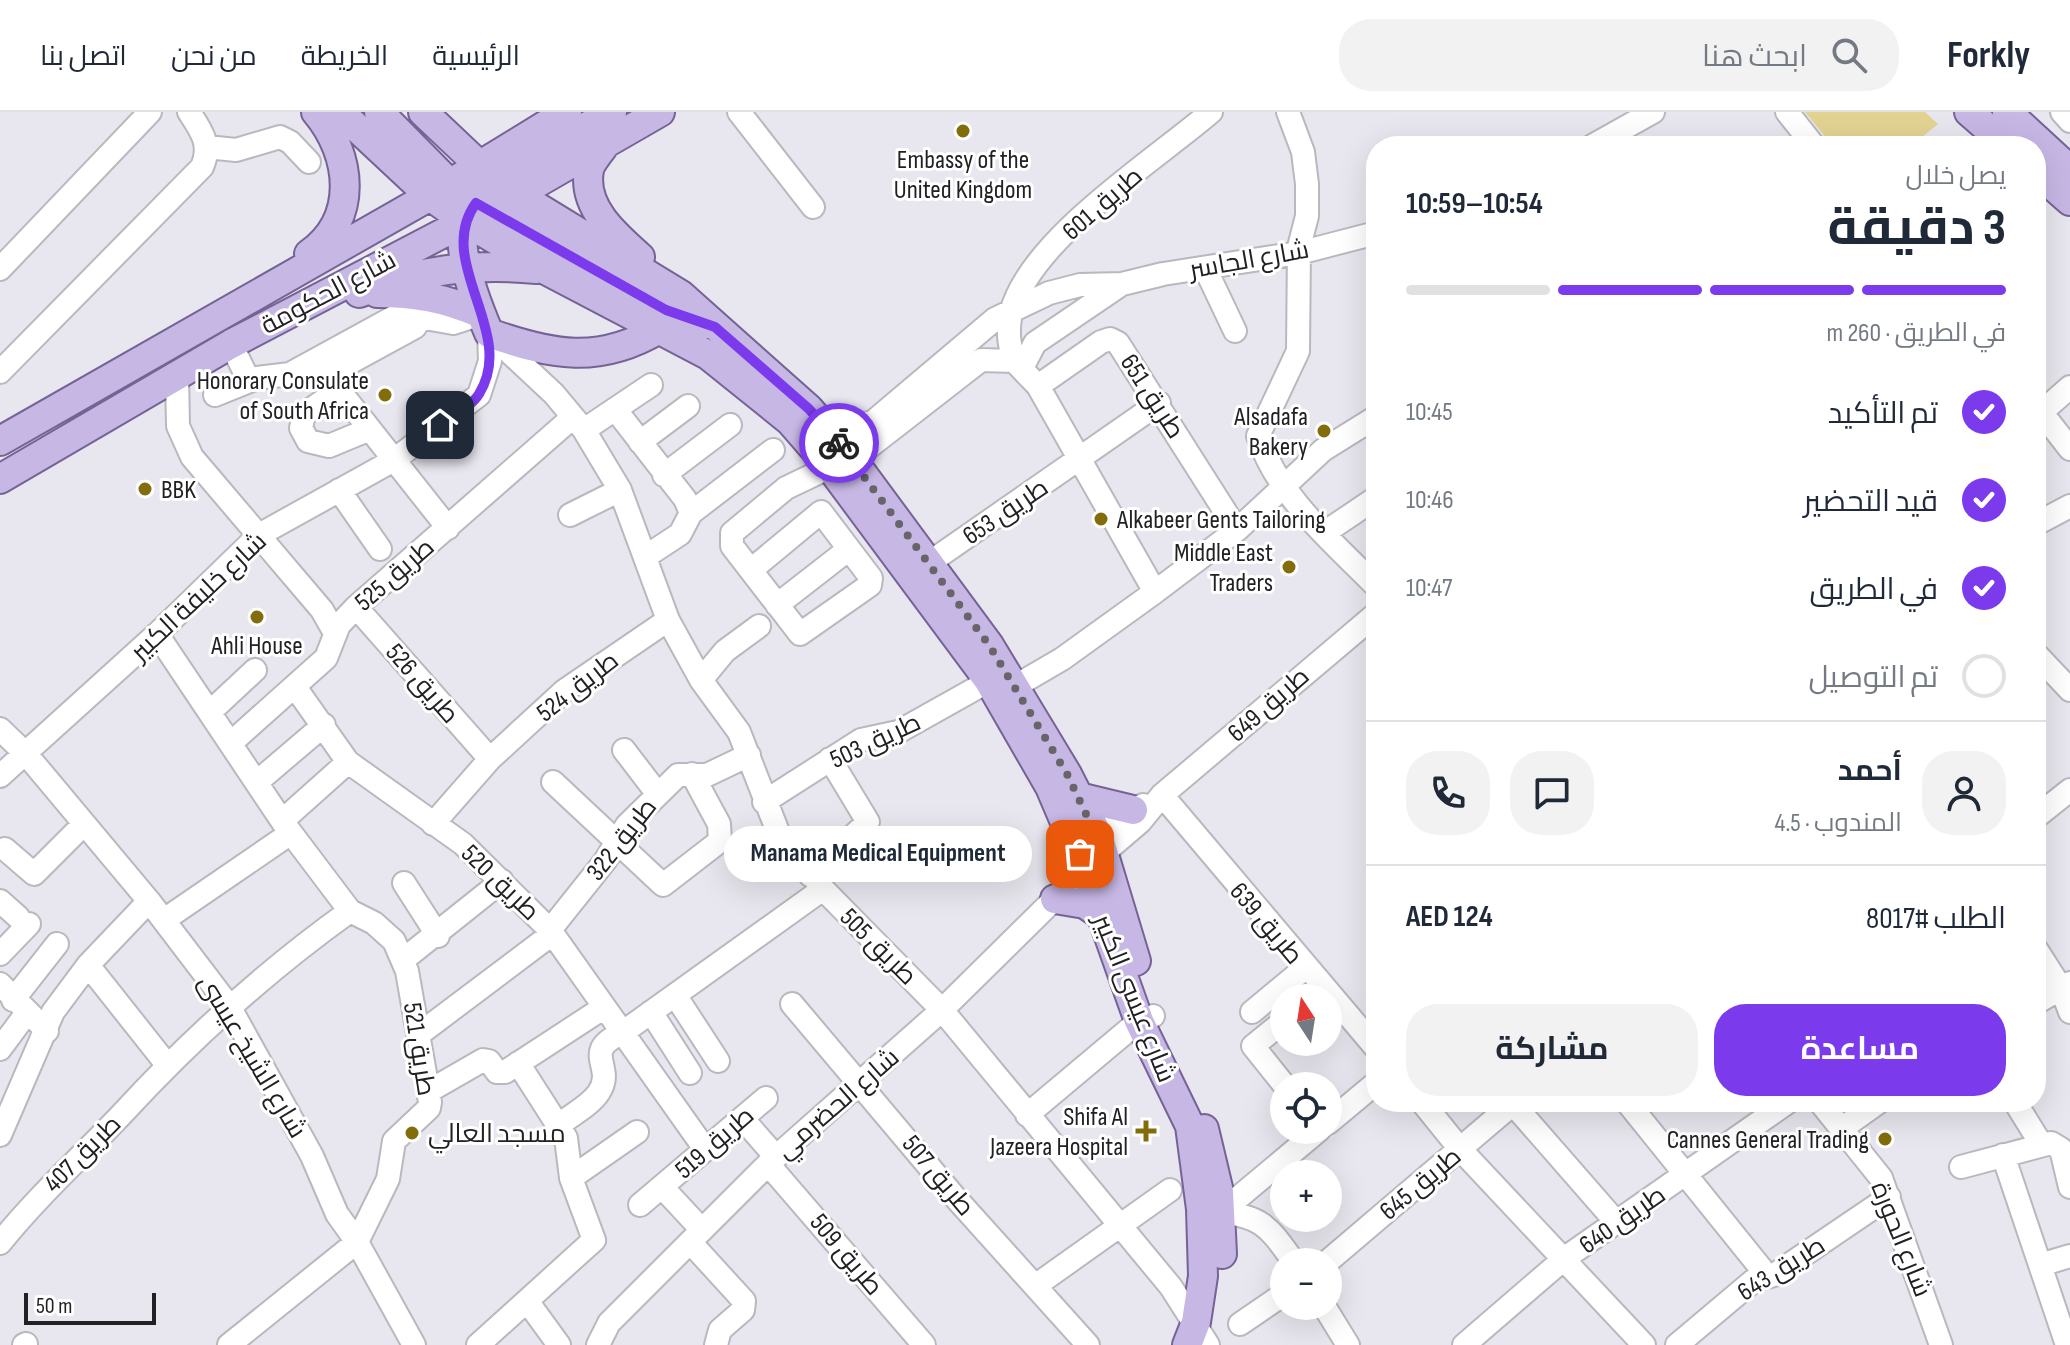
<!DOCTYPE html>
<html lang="ar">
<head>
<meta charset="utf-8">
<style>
	:root { --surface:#fff; --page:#f2f2f3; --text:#1f2937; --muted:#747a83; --line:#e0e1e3; --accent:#7c3aed }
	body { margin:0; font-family:"Sofia Sans Condensed",Cairo,sans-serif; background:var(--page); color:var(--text); direction:rtl; height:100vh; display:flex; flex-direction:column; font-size:30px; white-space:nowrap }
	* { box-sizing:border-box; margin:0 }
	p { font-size:26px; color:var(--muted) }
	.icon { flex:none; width:44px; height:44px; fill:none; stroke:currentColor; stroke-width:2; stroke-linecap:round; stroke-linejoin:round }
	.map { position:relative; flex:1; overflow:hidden; direction:ltr }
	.side { position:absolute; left:1366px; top:24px; width:680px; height:976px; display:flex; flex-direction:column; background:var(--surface); border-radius:32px; box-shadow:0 8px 32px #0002; direction:rtl }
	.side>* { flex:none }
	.needle { width:52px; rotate:348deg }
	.buttons { position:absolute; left:1270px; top:872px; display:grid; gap:16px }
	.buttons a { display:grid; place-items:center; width:72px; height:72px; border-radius:50%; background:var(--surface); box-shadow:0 8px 32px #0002; font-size:40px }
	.scale { position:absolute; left:24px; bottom:20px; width:132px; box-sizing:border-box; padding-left:8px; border:4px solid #212023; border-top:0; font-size:22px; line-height:28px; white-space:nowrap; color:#212023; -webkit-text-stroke:6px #fff; paint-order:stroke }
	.pin { position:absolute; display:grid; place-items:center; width:68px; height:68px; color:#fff; margin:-34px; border-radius:16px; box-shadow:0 4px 12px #0006 }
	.courier { position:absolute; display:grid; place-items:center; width:80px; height:80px; margin:-40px; border:6px solid #7c3aed; border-radius:50%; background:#fff; color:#222; box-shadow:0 2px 10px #0007 }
	.bubble { position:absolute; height:56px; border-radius:28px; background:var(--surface); box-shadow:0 8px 32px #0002; font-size:26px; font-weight:700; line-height:56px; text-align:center; direction:rtl }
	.head em { font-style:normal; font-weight:700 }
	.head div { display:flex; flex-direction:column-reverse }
	.head { display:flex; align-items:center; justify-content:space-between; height:136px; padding:0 40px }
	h1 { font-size:52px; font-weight:700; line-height:60px }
	.bar { display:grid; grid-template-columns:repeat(4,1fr); gap:12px 8px; align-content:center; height:96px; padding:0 40px }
	.bar i { height:10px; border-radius:6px; background:var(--line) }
	.bar .selected { background:var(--accent) }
	.bar p { grid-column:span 4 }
	.line { display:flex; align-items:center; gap:20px; padding:0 40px; border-top:2px solid var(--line) }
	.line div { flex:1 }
	.round { display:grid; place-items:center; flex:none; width:84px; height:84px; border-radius:32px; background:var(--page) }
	ol { padding:0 40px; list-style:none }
	li { display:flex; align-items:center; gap:24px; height:88px }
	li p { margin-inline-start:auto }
	li .icon { padding:8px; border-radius:50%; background:var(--accent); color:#fff; stroke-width:4 }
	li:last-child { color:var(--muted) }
	li i { width:44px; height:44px; border:4px solid var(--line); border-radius:50% }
	.cta { display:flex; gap:16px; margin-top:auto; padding:16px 40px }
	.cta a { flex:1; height:92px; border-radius:32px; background:var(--accent); color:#fff; font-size:32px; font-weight:700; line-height:92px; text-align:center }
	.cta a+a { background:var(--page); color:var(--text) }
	header { display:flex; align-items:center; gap:48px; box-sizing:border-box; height:112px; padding:0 40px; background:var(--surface); border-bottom:2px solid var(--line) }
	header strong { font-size:38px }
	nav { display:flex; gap:44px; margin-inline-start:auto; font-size:28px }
	.search { width:560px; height:72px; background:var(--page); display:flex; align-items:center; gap:20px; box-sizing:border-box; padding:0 28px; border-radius:32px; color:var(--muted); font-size:30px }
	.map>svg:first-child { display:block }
</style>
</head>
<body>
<header>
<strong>Forkly</strong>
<div class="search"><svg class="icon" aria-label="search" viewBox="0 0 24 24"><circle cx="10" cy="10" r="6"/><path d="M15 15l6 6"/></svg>ابحث هنا</div>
<nav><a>الرئيسية</a><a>الخريطة</a><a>من نحن</a><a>اتصل بنا</a></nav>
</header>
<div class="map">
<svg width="2070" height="1233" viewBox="0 0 2070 1233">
	<rect width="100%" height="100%" fill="#e8e6ee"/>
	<path fill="#e3d393" d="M1805 0H1925L1938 12 1911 34H1833Z"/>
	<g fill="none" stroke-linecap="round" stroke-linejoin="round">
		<defs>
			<path id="minor" d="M739 0 813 95
				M1288 0 1303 40 1307 72V104L1299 135 1298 239 1258 324C1278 385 1333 430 1376 474
				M1787 0 1814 34
				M2062 0 2070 9
				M1592 34 1653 0
				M207 35 236 38 280 25 290 30 309 50
				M1205 156 1235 219
				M0 157 150 0
				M419 205 453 211 481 202
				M492 224 554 282 584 318 620 378 668 508 701 568 739 620 778 720 823 777 942 898 1171 1175 1208 1233
				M231 232 249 269
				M1014 249C1009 232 1007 219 1011 201 1030 127 1154 49 1211 0
				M320 254 448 416
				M1022 256 1035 231 1122 172
				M0 260 202 55C212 33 201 18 189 0
				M177 262 178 314 192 345 322 498 335 521
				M1038 274 1101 230 1110 227 1118 231 1237 418
				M339 278 304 302 301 316 308 329 329 334 370 317
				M215 283 257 266 290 262 407 198 417 200 418 210 415 215 327 263
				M615 297 685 387 691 401 680 422 645 445
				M815 301C836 314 849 316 873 310L995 207 1049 181 1080 173 1122 172 1163 162 1299 141 1376 121
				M2036 305 2049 310 2070 337
				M2036 305 2070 275
				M584 318 651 273
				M640 330 688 294
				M836 347 851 346 869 335 981 248 1014 249 1038 274 1155 480
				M664 363 730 313
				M339 378 380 437
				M691 401 773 338
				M570 403 620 378
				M2036 412 2070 394
				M1324 421 1376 386
				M929 451 1159 291
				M751 458 821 400 871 466 870 473 800 522 732 434V421L786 376 830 355
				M777 493 849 437
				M356 495 490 647
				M157 522 282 709 350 799 374 811 394 829 407 859 430 990 429 996 394 1029 388 1067 357 1130 229 1233
				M2036 542 2070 578
				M701 568 725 539 759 514
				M295 575 348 650 463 732 550 818 705 1037
				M1014 575 1062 547 1155 480 1237 418 1323 338 1376 305
				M211 599 255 558
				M0 617 26 642 149 789 229 894 312 1044 337 1102 357 1130 414 1233
				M232 630 326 546 339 513 356 495 573 305
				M624 638 657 681
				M0 664 157 522 259 423 394 348 479 283 490 249 489 221
				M257 670 324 613
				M553 670 663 773 720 729 719 712 692 662
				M1162 683 1376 936
				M764 690 861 628 898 620 989 569
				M2036 705 2070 678
				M282 709 348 650
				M433 712 490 647 564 579 668 508
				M1087 734 1124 704 1143 693
				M5 737 34 762 84 712
				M810 763 868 710 830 647
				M404 771 438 824
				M0 789 18 805
				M164 808 291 721
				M550 818 605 749 627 713 678 663H707L749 643
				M2036 837 2061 876 2070 900
				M0 842 29 812
				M403 848 502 769
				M88 853 168 954
				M0 872 47 919
				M675 883 718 949
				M13 888 57 832
				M2036 891 2070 871
				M792 892 953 1083 1088 1233
				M651 900 690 961
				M1252 900 1305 856
				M1284 909 1253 934 1285 974
				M418 923 552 822
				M0 937 26 902
				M429 979 483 948 489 949 497 960H505L603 896
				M1422 990 1460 1037 1644 1233
				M1627 990 1768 1165
				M1820 990 1881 1066 1941 1233
				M2015 990 2041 1032
				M1513 992 1617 1111
				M1027 1003 1139 909 1153 904
				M742 1006 776 1045
				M1328 1011 1376 971
				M559 1013C571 1003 591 993 599 980 616 954 580 940 622 921L823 777
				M1841 1017 1879 990
				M0 1023 53 900 88 853 149 789
				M2003 1043 2067 1233
				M768 1052 924 1233
				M1961 1055 2051 1031 2061 1037 2070 1075
				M571 1066 637 1020
				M662 1075 702 1118
				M640 1093 766 986
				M1221 1100 1319 1018
				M1221 1100C1264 1105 1269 1116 1294 1150
				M0 1131C38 1084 81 1045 122 1002 192 926 266 859 350 799
				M691 1131 744 1189 743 1198 720 1218 716 1233
				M1327 1150 1515 990
				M2040 1153 2070 1144
				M1035 1174 1170 1078
				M527 1189 559 1233
				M1324 1194 1348 1233
				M1240 1212 1284 1182
				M24 1233 26 1232
				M478 1233 594 1128 571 1066 566 1026 518 951
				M598 1233 609 1211 768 1052 942 898 1085 757 1140 710 1162 683 1376 502
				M1464 1233 1565 1146 1788 990
				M1677 1233 1753 1169 1774 1163 1889 1085"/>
			<path id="major" d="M340 0 430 84 465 109 544 157 708 243 790 309 830 355 989 569 1050 675 1085 757 1139 909 1190 1014 1201 1097 1203 1164 1196 1210 1187 1233
				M379 0 450 72 464 78
				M423 0 498 71 681 183 809 297 851 346 989 533 1067 662 1098 723 1136 849
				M612 0C579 20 476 74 465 108 455 138 477 193 489 221 551 243 599 253 659 217
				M1969 0 2008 34
				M2007 0 2070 58
				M606 31C601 39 591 49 589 58 582 95 615 123 640 145
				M2036 59 2070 89
				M477 91 666 198 705 212
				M309 142C359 107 352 43 316 0
				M359 181C419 158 473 151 537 157
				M377 181C415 181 445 186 481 202
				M0 329 430 84 567 0
				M0 367 231 232 516 83 660 0
				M1079 685 1133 698
				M1055 787 1085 792 1101 803
				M1204 1017 1219 1080 1222 1142"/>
		</defs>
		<use href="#minor" stroke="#bab8bf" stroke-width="26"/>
		<use href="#major" stroke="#756395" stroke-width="32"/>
		<use href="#minor" stroke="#fff" stroke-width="22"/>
		<use href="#major" stroke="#c7b7e5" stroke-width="28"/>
	</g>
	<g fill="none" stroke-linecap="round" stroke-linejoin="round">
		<path stroke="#67656a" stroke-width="8" stroke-dasharray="0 14.4" d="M839 331 989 533 1067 662 1104 740 1085 757 1080 742"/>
		<path stroke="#7c3aed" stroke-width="10" d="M440 313C452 304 472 294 479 282 518 220 433 150 476 91L666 198 715 215 809 297 839 331"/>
	</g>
	<g fill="#826d0a" stroke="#fff" stroke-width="3">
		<circle cx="963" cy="19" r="8"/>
		<circle cx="385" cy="283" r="8"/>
		<circle cx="1324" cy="319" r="8"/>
		<circle cx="145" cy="377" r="8"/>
		<circle cx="1101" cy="407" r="8"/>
		<circle cx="1289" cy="455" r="8"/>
		<circle cx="257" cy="505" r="8"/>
		<path d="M1142 1007h8v8h8v8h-8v8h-8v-8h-8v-8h8z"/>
		<circle cx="412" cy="1021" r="8"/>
		<circle cx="1885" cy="1027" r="8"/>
	</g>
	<g text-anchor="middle" stroke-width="6" stroke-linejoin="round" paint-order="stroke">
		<g font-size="26" fill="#212023" stroke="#fff" text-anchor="end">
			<text x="963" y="56" text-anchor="middle">Embassy of the<tspan x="963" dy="30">United Kingdom</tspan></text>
			<text x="369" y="277">Honorary Consulate<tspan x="369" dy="30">of South Africa</tspan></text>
			<text x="1308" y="313">Alsadafa<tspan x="1308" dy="30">Bakery</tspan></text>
			<text x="161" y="386" text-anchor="start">BBK</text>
			<text x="1117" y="416" text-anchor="start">Alkabeer Gents Tailoring</text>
			<text x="1273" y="449">Middle East<tspan x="1273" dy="30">Traders</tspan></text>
			<text x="257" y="542" text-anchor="middle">Ahli House</text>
			<text x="1128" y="1013">Shifa Al<tspan x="1128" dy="30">Jazeera Hospital</tspan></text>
			<text x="428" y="1030" text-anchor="start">مسجد العالي</text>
			<text x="1869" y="1036">Cannes General Trading</text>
		</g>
		<g font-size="26" fill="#212023" stroke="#fff">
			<text transform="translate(1102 91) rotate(-41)" y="9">طريق 601</text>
			<text transform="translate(1249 147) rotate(-10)" y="9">شارع الجاسر</text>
			<text transform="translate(328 180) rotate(-28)" y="9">شارع الحكومة</text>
			<text transform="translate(1153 284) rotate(57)" y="9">طريق 651</text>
			<text transform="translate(1005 399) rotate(-34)" y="9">طريق 653</text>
			<text transform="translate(394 462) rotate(-41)" y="9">طريق 525</text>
			<text transform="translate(198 484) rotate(-43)" y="9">شارع خليفة الكبير</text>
			<text transform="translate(423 571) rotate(49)" y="9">طريق 526</text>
			<text transform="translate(577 574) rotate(-38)" y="9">طريق 524</text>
			<text transform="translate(1268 592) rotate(-41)" y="9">طريق 649</text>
			<text transform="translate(875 628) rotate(-25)" y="9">طريق 503</text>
			<text transform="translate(621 727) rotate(-52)" y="9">طريق 322</text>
			<text transform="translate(501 770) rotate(44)" y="9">طريق 520</text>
			<text transform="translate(1267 811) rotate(50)" y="9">طريق 639</text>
			<text transform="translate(879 834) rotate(45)" y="9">طريق 505</text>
			<text transform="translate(1135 886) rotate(68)" y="9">شارع عيسى الكبير</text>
			<text transform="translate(420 937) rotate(81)" y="9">طريق 521</text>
			<text transform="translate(253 944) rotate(59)" y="9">شارع الشيخ عيسى</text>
			<text transform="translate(837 991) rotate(-41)" y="9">شارع الحضرمي</text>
			<text transform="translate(714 1030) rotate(-41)" y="9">طريق 519</text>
			<text transform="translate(82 1041) rotate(-45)" y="9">طريق 407</text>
			<text transform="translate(939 1063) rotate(50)" y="9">طريق 507</text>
			<text transform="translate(1420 1071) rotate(-40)" y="9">طريق 645</text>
			<text transform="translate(1622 1107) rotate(-35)" y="9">طريق 640</text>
			<text transform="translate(1902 1127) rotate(68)" y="9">شارع الحورة</text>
			<text transform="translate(847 1142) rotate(50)" y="9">طريق 509</text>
			<text transform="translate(1781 1156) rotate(-32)" y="9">طريق 643</text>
		</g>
	</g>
</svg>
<div class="buttons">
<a><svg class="needle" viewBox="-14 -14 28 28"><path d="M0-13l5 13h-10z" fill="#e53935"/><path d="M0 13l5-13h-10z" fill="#747a83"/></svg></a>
<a><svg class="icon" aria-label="locate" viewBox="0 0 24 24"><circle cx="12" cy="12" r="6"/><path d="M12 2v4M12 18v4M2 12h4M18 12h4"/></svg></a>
<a>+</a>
<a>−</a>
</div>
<div class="scale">50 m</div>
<div class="pin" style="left:1080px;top:742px;background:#ea580c"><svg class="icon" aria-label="bag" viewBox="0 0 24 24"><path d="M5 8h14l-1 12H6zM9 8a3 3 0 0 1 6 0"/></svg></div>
<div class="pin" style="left:440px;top:313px;background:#1f2937"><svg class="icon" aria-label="home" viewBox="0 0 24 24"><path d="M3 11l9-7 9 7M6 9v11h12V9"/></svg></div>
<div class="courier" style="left:839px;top:331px"><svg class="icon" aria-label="bike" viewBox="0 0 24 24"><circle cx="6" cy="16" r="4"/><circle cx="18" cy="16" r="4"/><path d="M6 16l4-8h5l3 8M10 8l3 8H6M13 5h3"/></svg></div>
<div class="bubble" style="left:724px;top:714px;width:308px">Manama Medical Equipment</div>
<section class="side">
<div class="head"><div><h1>3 دقيقة</h1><p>يصل خلال</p></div><em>10:54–10:59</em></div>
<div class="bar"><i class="selected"></i><i class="selected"></i><i class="selected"></i><i></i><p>في الطريق · 260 m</p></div>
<ol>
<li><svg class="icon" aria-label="check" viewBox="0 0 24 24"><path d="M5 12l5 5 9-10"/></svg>تم التأكيد<p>10:45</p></li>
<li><svg class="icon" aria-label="check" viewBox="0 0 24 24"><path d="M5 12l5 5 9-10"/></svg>قيد التحضير<p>10:46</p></li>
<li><svg class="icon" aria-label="check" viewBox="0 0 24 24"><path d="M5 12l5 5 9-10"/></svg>في الطريق<p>10:47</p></li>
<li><i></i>تم التوصيل</li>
</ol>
<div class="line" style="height:144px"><a class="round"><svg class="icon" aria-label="person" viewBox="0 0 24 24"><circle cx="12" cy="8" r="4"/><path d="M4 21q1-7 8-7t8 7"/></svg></a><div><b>أحمد</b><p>المندوب · 4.5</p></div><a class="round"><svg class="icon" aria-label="chat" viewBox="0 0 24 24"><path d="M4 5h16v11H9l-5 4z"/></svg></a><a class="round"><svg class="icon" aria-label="phone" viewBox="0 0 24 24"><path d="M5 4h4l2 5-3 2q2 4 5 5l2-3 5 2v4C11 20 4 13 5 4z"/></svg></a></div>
<div class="line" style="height:104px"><div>الطلب #8017</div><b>AED 124</b></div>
<div class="cta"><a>مساعدة</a><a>مشاركة</a></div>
</section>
</div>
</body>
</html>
